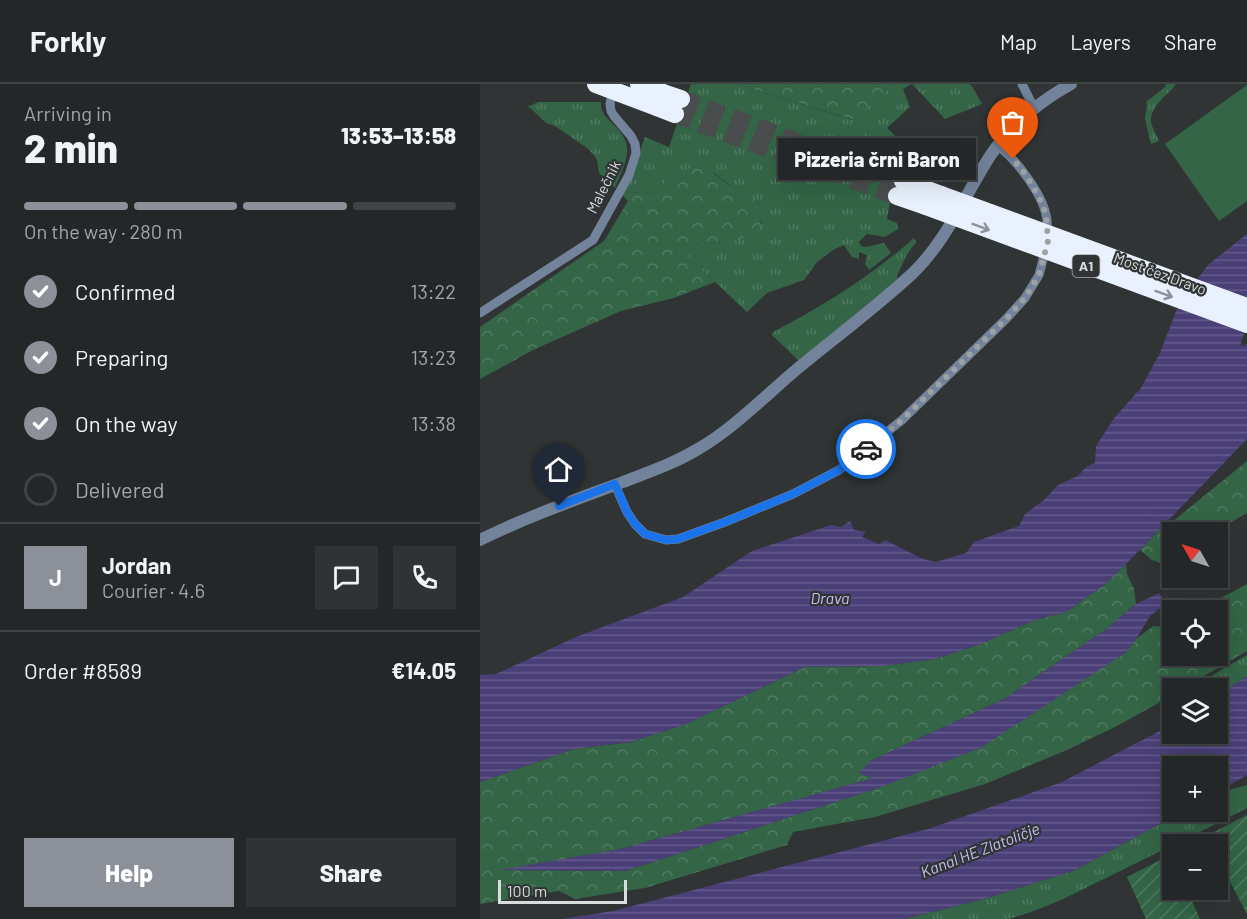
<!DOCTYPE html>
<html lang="en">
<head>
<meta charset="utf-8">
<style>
	:root { --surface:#242728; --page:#303334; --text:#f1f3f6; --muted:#a3a5a8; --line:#414445; --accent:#8c9099 }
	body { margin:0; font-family:Barlow,sans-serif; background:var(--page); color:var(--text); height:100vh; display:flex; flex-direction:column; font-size:22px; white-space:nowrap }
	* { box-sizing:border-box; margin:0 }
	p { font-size:20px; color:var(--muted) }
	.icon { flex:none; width:33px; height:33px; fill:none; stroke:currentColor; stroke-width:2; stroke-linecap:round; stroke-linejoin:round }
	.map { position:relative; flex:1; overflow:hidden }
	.side { display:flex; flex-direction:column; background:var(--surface); width:480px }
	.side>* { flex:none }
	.needle { width:39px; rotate:309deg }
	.controls { position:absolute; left:682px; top:438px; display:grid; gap:12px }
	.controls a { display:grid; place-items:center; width:66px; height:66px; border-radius:0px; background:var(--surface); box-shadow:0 6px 24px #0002,0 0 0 2px var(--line); font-size:30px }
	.scale { position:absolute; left:18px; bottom:15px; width:129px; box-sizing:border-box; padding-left:6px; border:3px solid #dadddd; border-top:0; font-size:16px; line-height:21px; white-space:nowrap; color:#dadddd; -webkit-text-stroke:4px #303435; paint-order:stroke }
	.pin { position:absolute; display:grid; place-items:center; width:51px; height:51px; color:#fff; margin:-62px -26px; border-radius:50% 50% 50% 0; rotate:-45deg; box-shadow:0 0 6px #0007 }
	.pin .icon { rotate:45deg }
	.courier { position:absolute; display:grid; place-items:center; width:60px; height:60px; margin:-30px; border:4px solid #1a73e8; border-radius:50%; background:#fff; color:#222; box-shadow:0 2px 8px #0007 }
	.bubble { position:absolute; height:42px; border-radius:0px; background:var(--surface); box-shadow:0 6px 24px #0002,0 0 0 2px var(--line); font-size:20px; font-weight:800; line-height:42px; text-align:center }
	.summary em { font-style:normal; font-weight:800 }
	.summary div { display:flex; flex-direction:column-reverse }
	.summary { display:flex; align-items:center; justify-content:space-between; height:102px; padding:0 24px }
	h1 { font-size:39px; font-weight:800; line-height:45px }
	.bar { display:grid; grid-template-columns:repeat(4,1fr); gap:9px 6px; align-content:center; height:72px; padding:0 24px }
	.bar i { height:8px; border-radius:4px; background:var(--line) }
	.bar .current { background:var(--accent) }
	.bar p { grid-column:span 4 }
	.line { display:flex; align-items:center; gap:15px; padding:0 24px; border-top:2px solid var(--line) }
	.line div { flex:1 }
	.round { display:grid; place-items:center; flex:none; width:63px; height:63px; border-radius:0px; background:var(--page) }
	ol { padding:0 24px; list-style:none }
	li { display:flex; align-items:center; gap:18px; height:66px }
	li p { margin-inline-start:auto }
	li .icon { padding:6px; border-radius:50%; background:var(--accent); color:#fff; stroke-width:4 }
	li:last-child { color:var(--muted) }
	li i { width:33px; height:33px; border:3px solid var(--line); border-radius:50% }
	.action { display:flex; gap:12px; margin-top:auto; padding:12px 24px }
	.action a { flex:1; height:69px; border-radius:0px; background:var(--accent); color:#fff; font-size:24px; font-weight:800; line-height:69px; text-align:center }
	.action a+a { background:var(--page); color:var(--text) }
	header { display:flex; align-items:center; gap:36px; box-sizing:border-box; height:84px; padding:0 30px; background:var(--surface); border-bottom:2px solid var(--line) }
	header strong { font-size:28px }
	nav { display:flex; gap:33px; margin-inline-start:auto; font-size:21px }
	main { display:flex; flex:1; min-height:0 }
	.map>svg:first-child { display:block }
</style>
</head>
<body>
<header>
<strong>Forkly</strong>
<nav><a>Map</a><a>Layers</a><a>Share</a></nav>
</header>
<main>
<section class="side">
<div class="summary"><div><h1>2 min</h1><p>Arriving in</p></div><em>13:53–13:58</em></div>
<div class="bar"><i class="current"></i><i class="current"></i><i class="current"></i><i></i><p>On the way · 280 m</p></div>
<ol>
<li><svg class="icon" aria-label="check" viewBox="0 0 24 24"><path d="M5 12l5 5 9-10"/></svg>Confirmed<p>13:22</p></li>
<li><svg class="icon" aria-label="check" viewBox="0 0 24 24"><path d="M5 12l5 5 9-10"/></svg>Preparing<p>13:23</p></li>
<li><svg class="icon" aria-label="check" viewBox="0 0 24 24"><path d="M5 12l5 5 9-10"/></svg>On the way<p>13:38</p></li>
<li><i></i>Delivered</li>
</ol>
<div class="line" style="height:108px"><b class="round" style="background:var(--accent);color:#fff">J</b><div><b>Jordan</b><p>Courier · 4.6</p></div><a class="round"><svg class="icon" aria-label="chat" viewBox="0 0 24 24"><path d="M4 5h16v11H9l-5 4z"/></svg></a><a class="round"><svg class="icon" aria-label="phone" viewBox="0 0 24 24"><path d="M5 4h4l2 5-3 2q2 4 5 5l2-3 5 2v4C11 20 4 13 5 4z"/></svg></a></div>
<div class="line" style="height:78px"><div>Order #8589</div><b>€14.05</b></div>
<div class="action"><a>Help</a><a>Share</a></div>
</section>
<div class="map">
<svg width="767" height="835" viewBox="0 0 767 835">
	<defs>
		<pattern id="grass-tufts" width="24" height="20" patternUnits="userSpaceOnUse" patternTransform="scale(1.5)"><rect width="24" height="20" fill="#336546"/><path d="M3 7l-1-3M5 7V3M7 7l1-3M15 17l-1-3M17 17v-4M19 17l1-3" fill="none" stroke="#507b60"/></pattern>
		<pattern id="forest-crowns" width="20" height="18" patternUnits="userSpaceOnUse" patternTransform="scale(1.5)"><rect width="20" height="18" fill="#336546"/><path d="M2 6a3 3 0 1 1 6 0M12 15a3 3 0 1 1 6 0" fill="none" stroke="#507b60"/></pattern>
		<pattern id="garden-furrows" width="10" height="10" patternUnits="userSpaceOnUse" patternTransform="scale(1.5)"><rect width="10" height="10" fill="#336546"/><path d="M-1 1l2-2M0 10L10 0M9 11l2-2" fill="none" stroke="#507b60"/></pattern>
		<pattern id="water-rules" width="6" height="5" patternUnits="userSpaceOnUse" patternTransform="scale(1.5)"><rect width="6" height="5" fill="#4b3f78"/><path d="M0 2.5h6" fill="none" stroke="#645a8b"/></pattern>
	</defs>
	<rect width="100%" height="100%" fill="#303435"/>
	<path fill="url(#grass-tufts)" d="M211 0H257L372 36 414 0H489L492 2 502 20 465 35 432 0 423 5 430 23 407 44 420 56 425 57 441 68 453 83 449 87C447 79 440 75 433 72 418 84 410 116 407 135L417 139 418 145 405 153 387 150 379 158 381 162 385 163 404 159 411 169 389 186 385 180 387 171 379 168V175L372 173 364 161 353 166 337 178 324 196 287 209 267 228 202 167 214 161 238 158 243 162 282 139 281 133 284 124C268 111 249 102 234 89L201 95 178 110 144 108 165 53 189 63Z
		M686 0H696C689 10 669 23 671 38 672 44 677 51 679 57L671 60 665 35 667 20 666 18 685 3Z
		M58 18H121C118 36 149 44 147 67 147 79 139 93 135 104L119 89 117 76 114 71 107 64 75 42 66 39 47 21 50 22Z
		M434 154 436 158 426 172 417 192V195L413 199 319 277 292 251 293 248C343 222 391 192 434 154Z
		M767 571V594L738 612V604H711Z
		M767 701V724C721 748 676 769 630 792 597 808 564 826 528 835H424L500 816 593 787 702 728H738V709Z"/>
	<path fill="url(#forest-crowns)" d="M257 0H414L373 36Z
		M214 83H226L243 97 267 111 284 124C281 132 282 139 279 147L243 162 238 158 214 161 203 167 235 198 194 214 141 227 55 265 0 295V243L124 157 148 117 142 111 144 108 178 110 186 95H201L206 85Z
		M767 377V429L734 448H693V472L684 480 672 476 660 466 688 436 692 438Z
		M646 480 647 490 654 505 656 520 625 546 524 615 390 677 394 694 141 765 25 786 145 787 404 702 645 569 656 555 673 542 689 543 693 541V572H738V526H719L767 500V567L703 604H693V611L635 643 587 666 505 700 395 733 313 748 307 761 165 804 95 815 79 807 0 820V698L94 665 151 658 206 640 325 583 403 582 455 575 498 561 555 536 586 528 624 501Z"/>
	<path fill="url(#garden-furrows)" d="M767 731V830L738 775V760H730L726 752Z
		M692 770 693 773V806H707L720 835H666L647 793Z"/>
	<path fill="#336546" d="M767 1V117L739 137 685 60Z"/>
	<path fill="url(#water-rules)" d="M767 150V243L761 258V262L767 260V355L646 480 624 501 586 528 555 536 498 561 455 575 403 582 325 583 206 640 151 658 94 665 0 698V591L16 590 96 553 203 513 272 467 351 441 361 443 370 437 374 446 386 448 382 453 399 460 405 456 443 475 456 478 486 469 494 458 539 442 545 430 563 417 578 401 598 392 606 383 615 379 616 362 635 333 661 304 680 269 700 217 729 180Z
		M679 509 686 520 670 532 656 555 645 569 502 663 404 702 145 787 20 786 141 765 393 694 379 689 390 677 524 615 625 546 656 520Z
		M767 592V691L738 708V682H693V728H702L593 787 500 816 424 835H82L133 827 448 745 582 698 693 640V650H738V611Z"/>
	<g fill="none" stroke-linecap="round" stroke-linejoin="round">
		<path stroke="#4a4d4e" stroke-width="18" stroke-dasharray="18 9" stroke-linecap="butt" d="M201 15 423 97
			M195 30 417 112"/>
		<path stroke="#73839b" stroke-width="9" d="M542 0 554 24
			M517 62C535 73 562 110 566 131 568 137 567 144 567 150
			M0 229 113 156 149 91 156 69 155 60 151 52 134 32 131 27 130 20 133 4
			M135 401 147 428 155 440 165 450 186 456 198 455 245 438 313 410 359 386 422 336 526 235 545 214 559 191 566 164"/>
		<path stroke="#73839b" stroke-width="12" d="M0 456C46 433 95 416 143 398 169 388 195 379 218 365 253 345 286 311 317 285 356 253 396 223 433 189 467 156 485 111 510 72 531 41 558 18 591 0"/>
		<path stroke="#e8f1fd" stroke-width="18" d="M183 9 201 15
			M177 23 195 30
			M423 97 461 111
			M417 112 446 122"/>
		<path stroke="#e8f1fd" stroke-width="18" d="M116 0 177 23
			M159 0 183 9
			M461 111 767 223
			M446 122 767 240"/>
	</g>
	<defs><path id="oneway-shaft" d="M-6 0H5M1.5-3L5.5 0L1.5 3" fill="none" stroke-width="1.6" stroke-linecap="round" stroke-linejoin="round" transform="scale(1.5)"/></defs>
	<g stroke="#8c9299">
		<use href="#oneway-shaft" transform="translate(501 143) rotate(20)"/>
		<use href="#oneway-shaft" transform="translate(684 210) rotate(20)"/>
	</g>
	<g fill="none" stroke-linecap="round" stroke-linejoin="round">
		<path stroke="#9ea2a2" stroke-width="6" stroke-dasharray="0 10.8" d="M386 365 422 336 526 235 545 214 559 191 568 157 566 130 559 113 546 91 533 75"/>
		<path stroke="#1a73e8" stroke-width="8" d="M79 422 135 400 147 428 155 440 165 450 186 456 198 455 245 438 313 410 359 386 386 365"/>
	</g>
	<g text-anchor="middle" stroke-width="4.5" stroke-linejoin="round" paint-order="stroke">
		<rect fill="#303435" stroke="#a7aaab" stroke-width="1.5" x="592.5" y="171" width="27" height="22" rx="4.5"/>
		<g font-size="14" font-weight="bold" fill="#dadddd">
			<text x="606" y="187">A1</text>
		</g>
		<g font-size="15" fill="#dadddd" stroke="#303435">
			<text transform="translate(124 103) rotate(-63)" y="5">Malečnik</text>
			<text transform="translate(680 190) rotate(20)" y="5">Most čez Dravo</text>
		</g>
		<g font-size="16" font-style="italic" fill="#c8c0f5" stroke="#303435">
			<text x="350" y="520">Drava</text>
			<text transform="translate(500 766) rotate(-21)" y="6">Kanal HE Zlatoličje</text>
		</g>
	</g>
</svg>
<div class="controls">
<a><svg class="needle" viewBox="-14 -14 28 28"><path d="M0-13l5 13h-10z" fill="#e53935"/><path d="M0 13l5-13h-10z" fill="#a3a5a8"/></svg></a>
<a><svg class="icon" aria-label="locate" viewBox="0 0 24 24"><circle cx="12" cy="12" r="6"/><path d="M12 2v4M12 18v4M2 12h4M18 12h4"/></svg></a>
<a><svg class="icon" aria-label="layers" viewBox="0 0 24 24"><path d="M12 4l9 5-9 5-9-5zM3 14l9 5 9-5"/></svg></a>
<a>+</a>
<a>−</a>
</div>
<div class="scale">100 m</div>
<div class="pin" style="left:533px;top:75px;background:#ea580c"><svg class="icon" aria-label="bag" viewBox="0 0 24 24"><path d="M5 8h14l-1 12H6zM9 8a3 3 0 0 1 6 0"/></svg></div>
<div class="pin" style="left:79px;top:422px;background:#1f2937"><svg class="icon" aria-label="home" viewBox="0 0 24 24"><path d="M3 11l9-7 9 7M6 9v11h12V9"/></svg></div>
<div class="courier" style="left:386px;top:365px"><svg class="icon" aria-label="car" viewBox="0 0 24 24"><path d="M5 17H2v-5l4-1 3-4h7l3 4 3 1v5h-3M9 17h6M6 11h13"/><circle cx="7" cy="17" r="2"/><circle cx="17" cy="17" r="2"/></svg></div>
<div class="bubble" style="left:298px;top:54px;width:198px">Pizzeria črni Baron</div>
</div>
</main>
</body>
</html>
